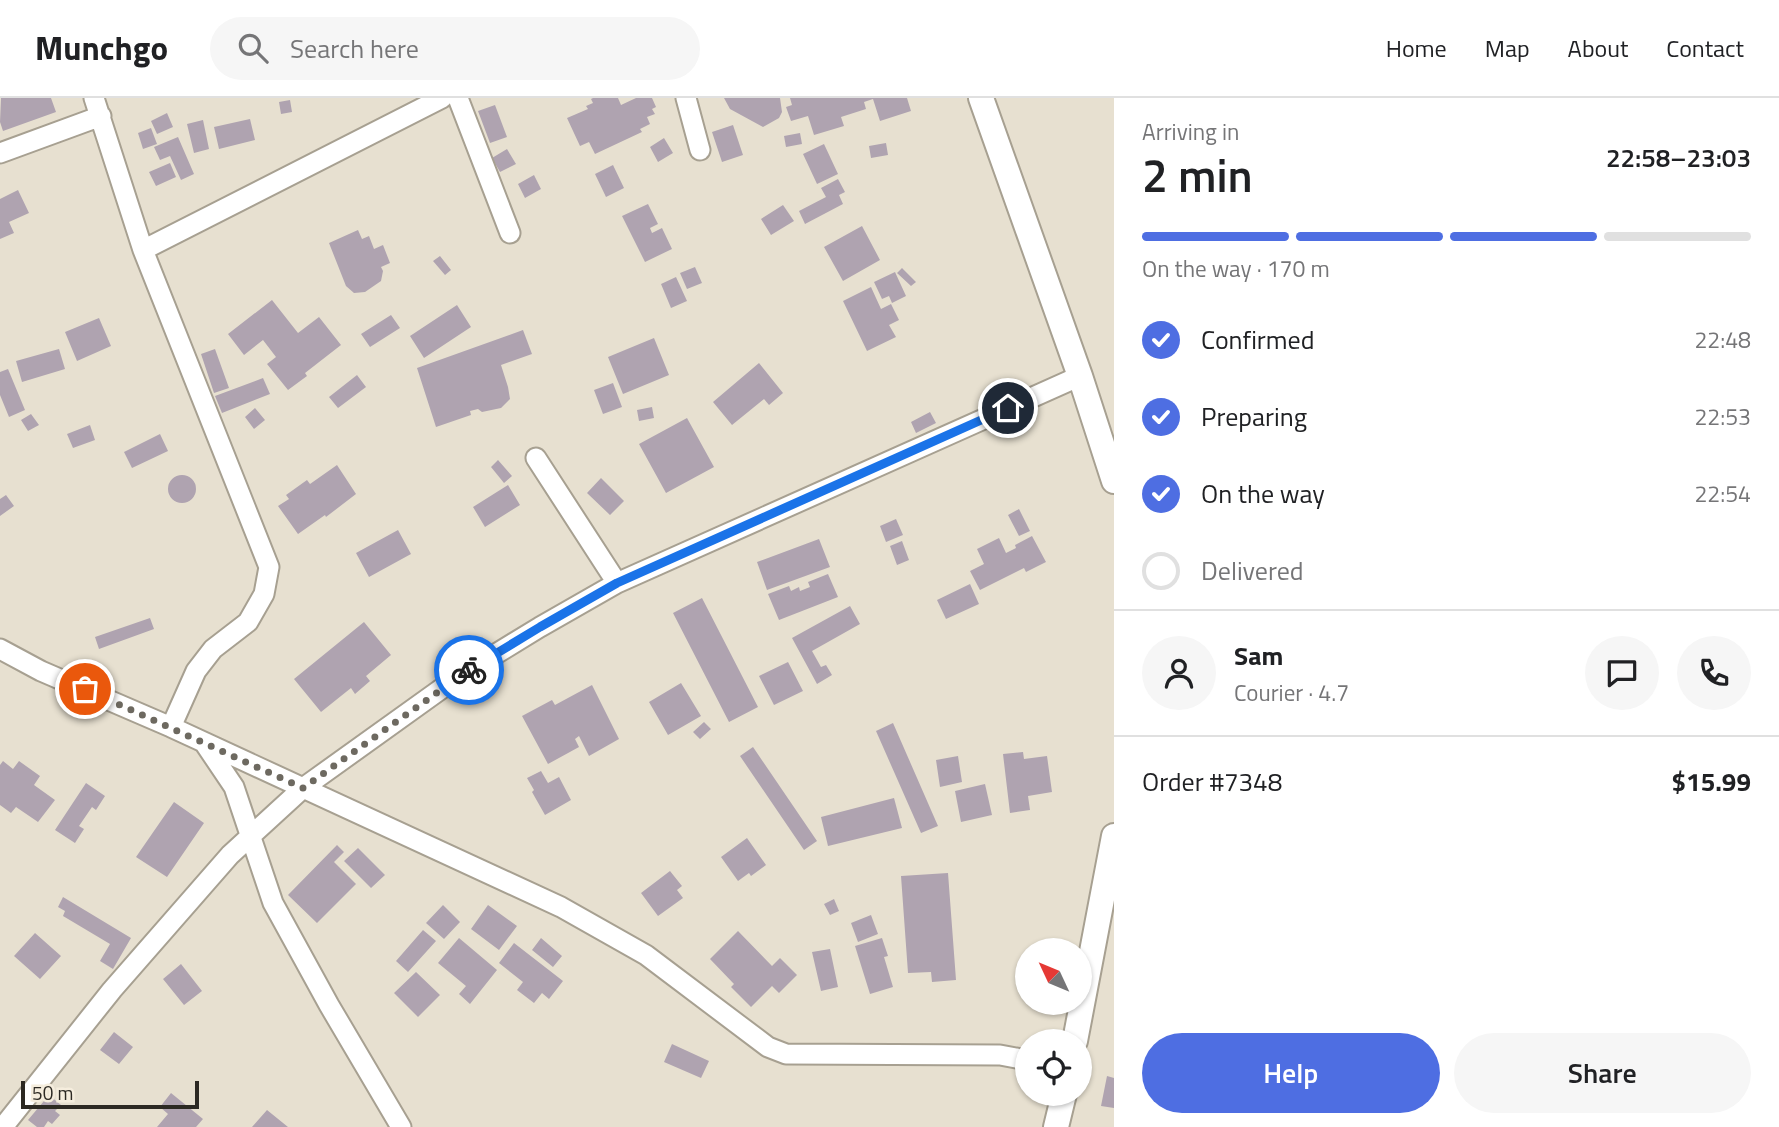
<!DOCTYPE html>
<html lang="en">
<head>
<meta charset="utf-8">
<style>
	:root { --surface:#fff; --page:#f6f6f6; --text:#202124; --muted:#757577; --line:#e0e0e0; --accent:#4e6ee2 }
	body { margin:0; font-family:"Titillium Web",sans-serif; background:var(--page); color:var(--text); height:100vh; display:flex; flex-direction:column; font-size:26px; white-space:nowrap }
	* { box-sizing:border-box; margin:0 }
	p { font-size:23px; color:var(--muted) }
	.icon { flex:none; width:38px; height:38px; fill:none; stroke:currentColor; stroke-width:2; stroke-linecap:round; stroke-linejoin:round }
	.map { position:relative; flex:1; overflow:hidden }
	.details { display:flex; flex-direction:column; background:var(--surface); width:665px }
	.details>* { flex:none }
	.needle { width:46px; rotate:314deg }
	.tools { position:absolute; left:1015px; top:840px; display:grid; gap:14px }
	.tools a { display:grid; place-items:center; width:77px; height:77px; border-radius:50%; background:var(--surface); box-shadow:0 2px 5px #0004; font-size:35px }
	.scale { position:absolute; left:21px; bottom:18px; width:178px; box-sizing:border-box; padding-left:7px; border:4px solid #2c2923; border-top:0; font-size:19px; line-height:24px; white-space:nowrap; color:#2c2923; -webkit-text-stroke:5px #f5eddd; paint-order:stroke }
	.pin { position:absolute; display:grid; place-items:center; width:60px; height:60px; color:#fff; margin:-30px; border:4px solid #fff; border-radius:50%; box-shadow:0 2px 7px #0007 }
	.courier { position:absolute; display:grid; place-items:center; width:70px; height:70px; margin:-35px; border:5px solid #1a73e8; border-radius:50%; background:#fff; color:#222; box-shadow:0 2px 9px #0007 }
	.headline em { font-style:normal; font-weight:600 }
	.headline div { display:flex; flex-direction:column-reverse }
	.headline { display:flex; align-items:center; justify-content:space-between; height:119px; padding:0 28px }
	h1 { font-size:46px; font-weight:600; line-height:52px }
	.bar { display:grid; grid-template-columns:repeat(4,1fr); gap:10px 7px; align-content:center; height:84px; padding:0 28px }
	.bar i { height:9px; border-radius:5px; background:var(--line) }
	.bar .on { background:var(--accent) }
	.bar p { grid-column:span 4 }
	.line { display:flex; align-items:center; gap:18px; padding:0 28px; border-top:2px solid var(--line) }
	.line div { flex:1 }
	.round { display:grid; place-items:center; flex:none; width:74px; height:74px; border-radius:37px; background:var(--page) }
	ol { padding:0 28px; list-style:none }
	li { display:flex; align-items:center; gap:21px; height:77px }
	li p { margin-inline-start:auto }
	li .icon { padding:7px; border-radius:50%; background:var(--accent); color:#fff; stroke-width:4 }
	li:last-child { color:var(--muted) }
	li i { width:38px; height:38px; border:4px solid var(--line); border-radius:50% }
	.primary-button { display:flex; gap:14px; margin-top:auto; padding:14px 28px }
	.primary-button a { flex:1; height:80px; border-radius:42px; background:var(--accent); color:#fff; font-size:28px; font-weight:600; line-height:80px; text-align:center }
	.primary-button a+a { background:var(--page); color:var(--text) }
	header { display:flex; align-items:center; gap:42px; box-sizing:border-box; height:98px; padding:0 35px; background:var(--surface); border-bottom:2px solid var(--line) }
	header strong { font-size:33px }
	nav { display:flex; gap:38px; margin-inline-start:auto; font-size:24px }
	.search { width:490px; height:63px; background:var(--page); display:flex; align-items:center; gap:18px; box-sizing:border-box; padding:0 24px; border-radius:38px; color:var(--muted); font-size:26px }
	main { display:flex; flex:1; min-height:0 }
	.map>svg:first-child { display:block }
</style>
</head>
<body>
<header>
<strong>Munchgo</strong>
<div class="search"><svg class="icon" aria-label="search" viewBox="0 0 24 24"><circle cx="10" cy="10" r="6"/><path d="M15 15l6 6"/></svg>Search here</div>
<nav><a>Home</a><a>Map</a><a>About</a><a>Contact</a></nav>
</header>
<main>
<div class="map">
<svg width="1114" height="1029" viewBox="0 0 1114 1029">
	<rect width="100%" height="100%" fill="#e7e0d0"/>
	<path fill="#afa3b0" d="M1 0H51L56 14 3 33 0 24Z
		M593 0H618L621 7 636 0H652L656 9 652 11 655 16 647 19 650 26 640 31 642 34 595 56 589 44 580 48 567 20 588 11 586 8 593 5 591 1Z
		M724 0H780L782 14 779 20 763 29 730 11Z
		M790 0H907L911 13 880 23 873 1 864 4 866 11 841 19 844 28 814 37 808 18 791 23 786 9 792 7Z
		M290 2 292 14 281 16 279 4Z
		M495 7 507 39 490 45 478 13Z
		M167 15 173 29 157 36 151 23Z
		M250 21 255 42 219 51 214 29Z
		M203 22 209 51 194 55 187 26Z
		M733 27 743 57 722 64 712 34Z
		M151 30 157 46 143 51 138 35Z
		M800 35 802 46 786 49 784 38Z
		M178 39 194 76 181 82 170 58 160 62 154 49Z
		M664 40 673 55 658 64 650 49Z
		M886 45 888 57 871 60 869 48Z
		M824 46 838 76 817 86 803 56Z
		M507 51 516 66 500 74 492 60Z
		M170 65 176 79 156 88 149 74Z
		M613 67 624 90 606 99 595 76Z
		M534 77 541 91 525 100 518 86Z
		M838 81 845 94 839 97 843 106 805 126 799 113 826 99 821 90Z
		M18 92 29 115 9 124 14 135 0 141V101Z
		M648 106 658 126 650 130 652 135 662 130 672 151 645 164 622 118Z
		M783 107 794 123 771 137 761 121Z
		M862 128 880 162 843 183 824 149Z
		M358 132 362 141 369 138 374 151 383 147 390 165 381 169 383 173 381 183 365 194 354 195 346 188 329 145Z
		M440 158 451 172 445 177 433 163Z
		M695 169 702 185 687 191 680 175Z
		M902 170 916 184 911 188 897 175Z
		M895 174 906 198 892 205 889 198 882 201 874 184Z
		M676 179 687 203 671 210 661 186Z
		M871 189 881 211 891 206 899 222 889 227 896 239 867 253 843 203Z
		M272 202 298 235 319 219 341 247 305 275 307 278 288 292 267 266 276 259 263 242 244 257 228 236Z
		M457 207 471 229 424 260 410 238Z
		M391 217 400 230 370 249 361 236Z
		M99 220 111 248 77 263 65 234Z
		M523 232 532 256 501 267 508 289 510 301 501 310 482 314 478 311 470 313 471 317 436 329 417 270Z
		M654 240 669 277 623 296 608 259Z
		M59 251 65 271 22 284 16 263Z
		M215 251 229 290 214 295 201 256Z
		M759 265 783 295 769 307 764 301 732 327 713 304Z
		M8 271 25 312 9 319 0 297V274Z
		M357 277 366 289 338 310 329 299Z
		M263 280 270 296 222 315 215 298Z
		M613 285 622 309 603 316 594 292Z
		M652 309 654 320 639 323 637 312Z
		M255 310 265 322 254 331 245 319Z
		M930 314 936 325 916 335 911 324Z
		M31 316 39 327 28 333 21 322Z
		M687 320 714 369 666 395 639 346Z
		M90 327 95 342 73 350 67 336Z
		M160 336 168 353 132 370 124 354Z
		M498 362 512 378 504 385 491 369Z
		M337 367 356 396 326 419 325 417 298 436 278 408 289 401 286 397 307 382 310 386Z
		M168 391a14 14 0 1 1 28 0a14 14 0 1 1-28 0Z
		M601 380 624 403 610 417 587 395Z
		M508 387 520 407 485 429 473 409Z
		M6 397 14 408 0 418V401Z
		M1019 411 1030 433 1019 438 1008 417Z
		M896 421 903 437 886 444 880 428Z
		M398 432 411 456 369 479 356 455Z
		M1032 438 1046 464 1026 474 1024 470 980 492 970 473 984 466 977 451 999 440 1006 455 1016 450 1015 447Z
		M819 441 830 469 767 492 757 464Z
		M902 443 909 462 897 467 890 448Z
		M828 476 838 499 779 522 768 496 789 488 791 493 799 489 800 493 810 489 808 484Z
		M970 486 979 506 946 521 937 502Z
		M702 500 758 609 729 624 673 515Z
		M850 508 860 526 812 553 821 569 826 567 832 577 817 586 792 540Z
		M150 520 154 531 99 551 95 539Z
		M364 524 391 557 366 578 370 583 355 596 351 590 321 614 294 581Z
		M788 564 803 593 774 607 759 578Z
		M681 585 701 618 668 637 649 604Z
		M592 587 619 641 589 658 579 638 575 641 579 649 548 666 522 618 552 602 555 607Z
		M704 624 711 631 700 641 693 634Z
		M893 625 938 728 921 735 876 633Z
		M753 649 817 743 804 752 740 658Z
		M1023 654 1024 661 1047 658 1052 694 1028 698 1030 712 1010 715 1003 656Z
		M958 658 962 684 940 689 936 662Z
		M3 663 13 671 19 663 40 678 34 687 55 702 38 724 16 709 11 715 0 707V667Z
		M541 673 548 685 559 679 571 702 545 717 532 694 534 692 527 680Z
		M86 685 105 698 96 712 92 709 79 728 84 731 75 745 55 732Z
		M985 686 992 717 961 724 955 693Z
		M894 700 902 730 828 748 821 719Z
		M174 704 204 725 167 779 136 759Z
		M747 740 766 767 751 778 749 775 738 783 721 759Z
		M337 747 344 754 334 764 356 786 317 825 288 797Z
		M358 750 385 777 371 790 344 763Z
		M670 773 682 788 677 792 683 800 658 818 641 795Z
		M948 775 956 882 932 884 931 874 908 875 901 778Z
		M63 799 131 840 113 871 100 863 110 846 63 818 65 813 58 809Z
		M834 801 839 813 830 817 824 806Z
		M443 807 460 824 444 841 426 825Z
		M488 807 517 828 499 852 471 831Z
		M871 817 878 836 858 844 851 825Z
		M423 832 436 843 408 874 396 863Z
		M738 833 772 868 780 860 797 877 779 895 772 888 751 909 731 889 734 886 710 861Z
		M35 835 61 858 40 881 14 858Z
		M459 840 497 872 470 906 459 896 466 888 438 865Z
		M541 840 562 858 553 869 532 852Z
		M882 840 888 858 884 859 893 889 870 896 855 848Z
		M514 845 563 883 549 901 542 895 534 905 517 892 523 884 499 865Z
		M830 851 838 889 821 893 812 854Z
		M181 866 202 893 184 907 163 881Z
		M416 874 440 897 418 919 394 895Z
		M114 934 133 949 119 966 100 952Z
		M672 946 709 963 701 980 664 964Z
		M1107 978 1114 980V1010L1101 1008Z
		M171 995 203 1021 196 1029H157L168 1016 160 1009Z
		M49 997 61 1007 55 1013 60 1017 52 1026 48 1023 44 1029H37L28 1022Z
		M267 1012 288 1029H252Z"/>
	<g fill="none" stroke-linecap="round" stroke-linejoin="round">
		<defs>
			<path id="minor" d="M94 0 143 152 269 469 264 496 248 524 213 551 196 573 171 629
				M458 0 510 135
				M686 0 700 52
				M0 55 101 18
				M143 152 442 0
				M536 360 617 485 1080 278
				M0 551 41 573 171 629 561 809 646 857 768 949 786 956 1000 957 1027 962
				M205 646 234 689 273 805 329 907 401 1029
				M3 1029 112 892 230 757 303 690 455 581 540 529 617 485"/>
			<path id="tertiary" d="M981 0 1080 278 1114 383
				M1075 943 1114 738
				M1056 1029 1064 996"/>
		</defs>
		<use href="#minor" stroke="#a7a091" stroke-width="23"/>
		<use href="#tertiary" stroke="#a7a091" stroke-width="28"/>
		<use href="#minor" stroke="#fff" stroke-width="19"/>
		<use href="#tertiary" stroke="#fff" stroke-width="24"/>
	</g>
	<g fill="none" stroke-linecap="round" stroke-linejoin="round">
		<path stroke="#6d6960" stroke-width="7" stroke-dasharray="0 12.6" d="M85 591 303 690 469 572"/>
		<path stroke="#1a73e8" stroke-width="9" d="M469 572 540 529 617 485 1008 310"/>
	</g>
</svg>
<div class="tools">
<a><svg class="needle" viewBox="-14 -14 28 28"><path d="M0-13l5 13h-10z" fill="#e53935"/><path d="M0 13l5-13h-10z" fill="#757577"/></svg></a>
<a><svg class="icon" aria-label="locate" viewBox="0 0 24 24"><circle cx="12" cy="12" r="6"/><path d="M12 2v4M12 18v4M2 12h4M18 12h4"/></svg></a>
</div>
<div class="scale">50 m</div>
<div class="pin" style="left:85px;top:591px;background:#ea580c"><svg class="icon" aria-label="bag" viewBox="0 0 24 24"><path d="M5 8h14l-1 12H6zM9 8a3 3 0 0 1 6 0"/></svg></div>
<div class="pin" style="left:1008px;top:310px;background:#1f2937"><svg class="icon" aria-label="home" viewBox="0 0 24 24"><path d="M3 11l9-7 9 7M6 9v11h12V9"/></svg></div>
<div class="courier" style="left:469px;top:572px"><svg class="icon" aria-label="bike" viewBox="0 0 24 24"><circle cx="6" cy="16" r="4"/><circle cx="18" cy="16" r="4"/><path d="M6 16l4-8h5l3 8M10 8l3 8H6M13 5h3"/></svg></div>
</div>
<section class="details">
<div class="headline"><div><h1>2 min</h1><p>Arriving in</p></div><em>22:58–23:03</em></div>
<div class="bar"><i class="on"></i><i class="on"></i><i class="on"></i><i></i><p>On the way · 170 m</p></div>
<ol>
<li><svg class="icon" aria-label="check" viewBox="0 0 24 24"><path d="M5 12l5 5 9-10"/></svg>Confirmed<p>22:48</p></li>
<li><svg class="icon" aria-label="check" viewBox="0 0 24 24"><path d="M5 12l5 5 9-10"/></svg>Preparing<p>22:53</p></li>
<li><svg class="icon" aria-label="check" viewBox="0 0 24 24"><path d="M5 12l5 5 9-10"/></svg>On the way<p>22:54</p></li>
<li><i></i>Delivered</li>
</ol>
<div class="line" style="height:126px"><a class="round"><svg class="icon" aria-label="person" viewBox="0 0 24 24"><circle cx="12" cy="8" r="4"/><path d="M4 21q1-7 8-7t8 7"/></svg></a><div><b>Sam</b><p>Courier · 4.7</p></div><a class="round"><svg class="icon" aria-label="chat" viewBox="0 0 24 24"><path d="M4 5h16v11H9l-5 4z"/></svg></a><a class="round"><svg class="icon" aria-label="phone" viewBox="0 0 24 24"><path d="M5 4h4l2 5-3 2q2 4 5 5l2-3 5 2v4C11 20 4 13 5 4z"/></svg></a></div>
<div class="line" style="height:91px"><div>Order #7348</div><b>$15.99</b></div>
<div class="primary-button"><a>Help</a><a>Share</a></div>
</section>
</main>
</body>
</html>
